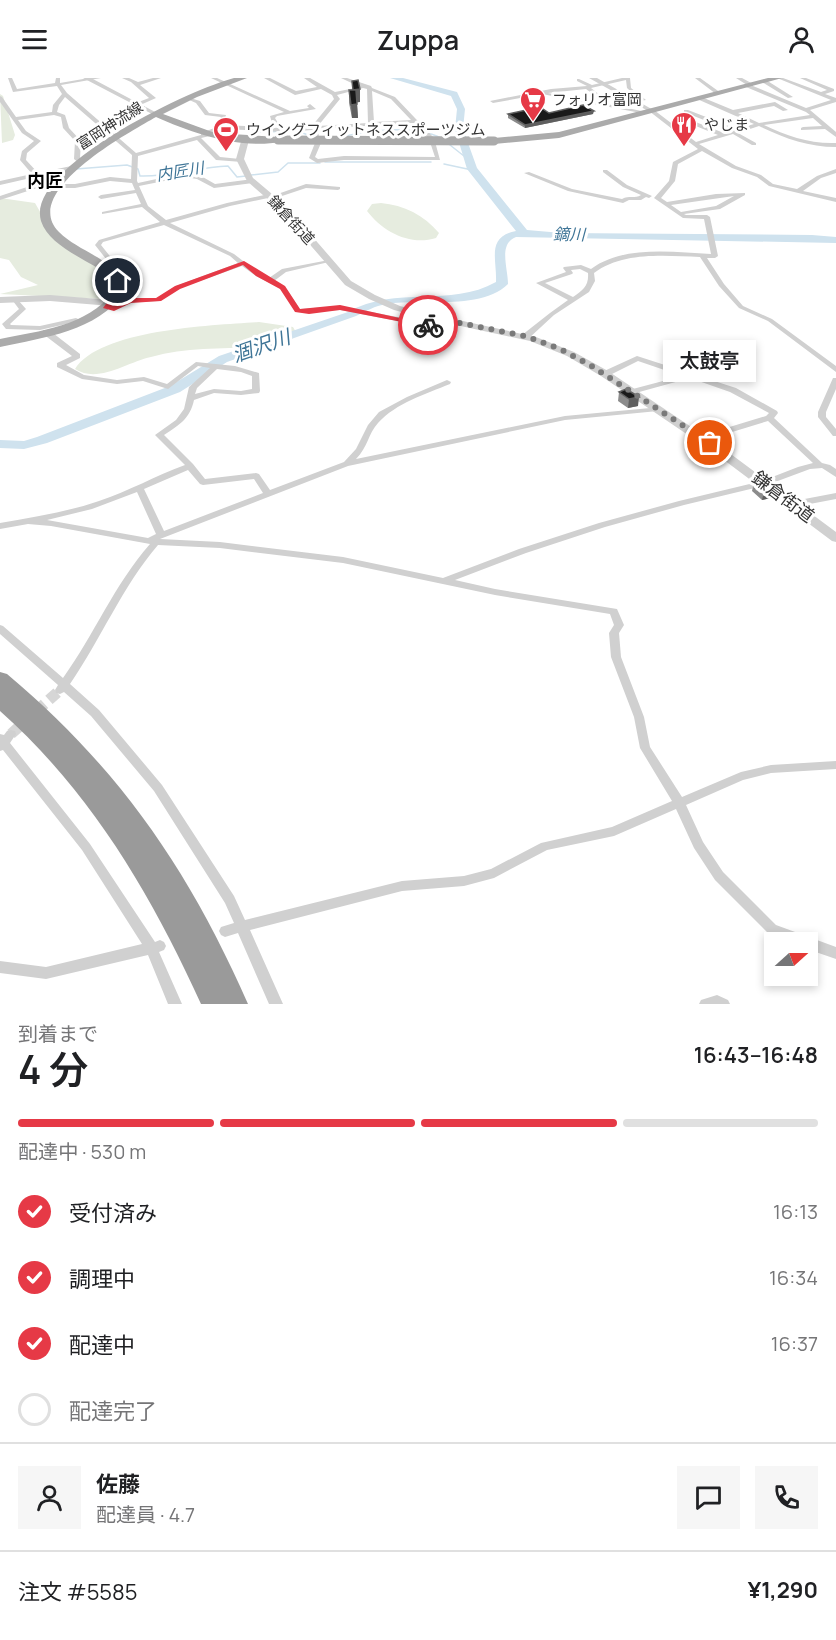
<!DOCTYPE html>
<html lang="ja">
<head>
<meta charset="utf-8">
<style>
	:root { --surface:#fff; --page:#f6f6f6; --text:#202124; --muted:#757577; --line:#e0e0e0; --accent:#e63946 }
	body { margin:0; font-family:Manrope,"Noto Sans JP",sans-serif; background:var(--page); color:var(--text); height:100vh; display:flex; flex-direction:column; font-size:22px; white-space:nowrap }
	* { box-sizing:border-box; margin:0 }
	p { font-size:20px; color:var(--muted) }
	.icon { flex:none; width:33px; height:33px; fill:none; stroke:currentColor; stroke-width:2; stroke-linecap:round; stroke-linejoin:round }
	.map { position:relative; height:926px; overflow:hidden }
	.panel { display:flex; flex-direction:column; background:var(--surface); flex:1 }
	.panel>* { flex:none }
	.needle { width:39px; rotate:69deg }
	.fabs { position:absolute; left:764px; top:854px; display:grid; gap:12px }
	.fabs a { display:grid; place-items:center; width:54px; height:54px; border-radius:0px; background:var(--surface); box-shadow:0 3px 9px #0003; font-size:30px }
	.pin { position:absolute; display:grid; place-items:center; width:51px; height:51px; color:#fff; margin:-26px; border:3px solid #fff; border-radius:50%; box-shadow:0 2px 6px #0007 }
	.courier { position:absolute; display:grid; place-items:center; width:60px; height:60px; margin:-30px; border:4px solid #e63946; border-radius:50%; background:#fff; color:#222; box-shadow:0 2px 8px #0007 }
	.bubble { position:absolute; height:42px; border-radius:0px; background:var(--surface); box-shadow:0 3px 9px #0003; font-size:20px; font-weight:600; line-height:42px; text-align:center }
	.summary em { font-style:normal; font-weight:600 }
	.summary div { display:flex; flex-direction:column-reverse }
	.summary { display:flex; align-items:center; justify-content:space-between; height:102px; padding:0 18px }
	h1 { font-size:39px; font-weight:600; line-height:45px }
	.bar { display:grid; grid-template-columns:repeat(4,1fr); gap:9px 6px; align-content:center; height:72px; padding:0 18px }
	.bar i { height:8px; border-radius:4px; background:var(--line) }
	.bar .on { background:var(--accent) }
	.bar p { grid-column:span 4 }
	.line { display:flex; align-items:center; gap:15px; padding:0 18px; border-top:2px solid var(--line) }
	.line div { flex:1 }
	.round { display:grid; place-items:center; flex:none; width:63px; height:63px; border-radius:0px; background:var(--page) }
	ol { padding:0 18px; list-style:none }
	li { display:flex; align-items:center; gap:18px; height:66px }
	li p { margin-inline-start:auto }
	li .icon { padding:6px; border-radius:50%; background:var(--accent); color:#fff; stroke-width:4 }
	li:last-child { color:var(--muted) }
	li i { width:33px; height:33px; border:3px solid var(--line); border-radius:50% }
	header { display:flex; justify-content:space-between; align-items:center; height:78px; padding:0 18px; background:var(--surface); font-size:27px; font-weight:600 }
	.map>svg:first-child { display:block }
</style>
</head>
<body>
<header><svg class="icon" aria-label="menu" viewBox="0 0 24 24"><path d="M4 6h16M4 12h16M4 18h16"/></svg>Zuppa<svg class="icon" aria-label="person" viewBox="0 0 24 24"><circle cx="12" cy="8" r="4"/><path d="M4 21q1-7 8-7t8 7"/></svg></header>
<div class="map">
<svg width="836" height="926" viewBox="0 0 836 926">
	<rect width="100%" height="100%" fill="#fff"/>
	<path fill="#e6ecdf" d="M0 16 3 18 15 57 13 62 2 65Z
		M0 120 35 125 50 151 108 199 111 207 102 221 0 216 38 207 21 199 9 182 0 180Z
		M381 125C404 127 424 137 439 155L436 160C410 168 383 154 367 133L372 126Z
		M259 244 293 249 297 256 285 268C240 272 195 267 151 279 127 284 98 306 75 291 100 251 215 247 259 244Z"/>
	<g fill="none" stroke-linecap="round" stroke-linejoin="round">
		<path stroke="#cfe2ee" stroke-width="1.5" d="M260 54 297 53 311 58
			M346 58C372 51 416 48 441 60
			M450 67 469 82
			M325 84H431
			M444 86 472 92
			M76 91 127 87 138 91 140 98C170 99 198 89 228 88L237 99 246 98
			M251 97 278 94 288 85H320
			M38 98 68 92"/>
		<path fill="#cfe2ee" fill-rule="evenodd" d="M390 0H403L457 14 465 31 463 51 477 90 527 152 562 155 812 157 836 159V165L516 159C498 166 508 190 508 206 481 233 421 220 386 226 375 228 366 233 356 238L227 284 180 314 47 365 24 371 0 370V362L24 363 37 359 170 308 219 278 348 234C396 207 450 230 496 204 497 181 486 159 516 153L467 91 455 51 457 31 451 18Z"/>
		<path stroke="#d6d6d6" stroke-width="11" stroke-dasharray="11 6" stroke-linecap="butt" d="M11 656 60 612"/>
		<path fill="#d0d0d0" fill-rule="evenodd" d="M8 0H12L17 11 55 5 56 0H60V5L89 0H101L61 7 67 15 136 75 201 57V55L217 49 221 39 205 37 196 25 187 21V19L200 23 209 35 226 37 223 47 265 49 272 45 270 38 284 34 211 0H217L290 33 309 30 307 28 310 26 316 31 277 38 275 40 278 45 271 50 312 48 334 21 332 17 321 11 295 17 264 0H270L296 13 317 9 304 0H310L335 14 360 9 341 0H347L371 8 372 10 395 19 434 60 440 82H344L317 85 309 80 315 65 312 52 284 54 223 51 209 56 210 58 201 60 220 79 240 81 242 82V84L216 82 197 62 138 78 137 103 138 105 184 95 201 98 215 106 253 101 256 103 253 105 214 110 197 101 184 99 139 108 148 128 166 142 227 125 269 116 272 118 306 106 340 109V111L338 112 306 110 273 121 268 120 230 128 170 145 234 176 260 196 269 200 282 191 329 182V184L286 194 274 203 285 209 300 231 340 228 434 246 455 242 459 244 457 245 434 250 340 232 296 234 281 211 256 198 242 188 180 210 160 223 131 224 116 231H105V229L113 228 130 220H157L176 208 238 185 230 178 164 147 103 164 101 167 117 187 108 192H104V190L110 186 95 167 99 162 160 144 142 129 102 136V134L141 126 136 115 101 121 98 119 101 117 135 112 132 105 110 103 75 110H37L0 122V118L36 106H75L110 99 131 101 132 77 65 19 59 27 57 34 65 37 69 50 81 63 80 80 84 84 83 85H79L74 81 75 63 63 50 61 39 54 37 18 42 26 53 41 63 27 75 26 82 38 95 76 87 79 89 0 107V103L32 96 20 82 22 73 34 63 22 55 0 24V18L2 19 16 39 52 34 53 27 62 16 57 8 13 14ZM363 10 367 11 368 45 318 48 340 21 337 17ZM372 13 391 21 411 42 374 44ZM414 45 429 61 435 79 344 78 318 81 315 79 321 65 317 51Z
			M122 0H129L138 4 153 0H161L140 7 156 20 138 28 136 27V25L149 20 131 4Z
			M622 0H630L631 10 646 22 622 26 618 28 646 34V36L542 16 493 25 490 23 551 11 587 8 577 3V1H579L592 7ZM626 2 627 10 639 21 618 24 615 27 617 28 548 15 586 11 598 20 601 18 600 17 591 10Z
			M695 0H700L721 15 716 16Z
			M736 0H742L753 6V8L806 30 831 22 777 0H783L821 14 827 12 800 0H806L834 11V13L825 16 836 20V24L810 32 836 54V59L825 51 801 52V50L803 49 822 48 813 40 764 47C787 58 810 66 836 65V69C808 69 784 60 759 48L738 55 756 65V67H752L733 56 699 66 736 88 761 97 773 106 797 111 817 98 836 91V95L821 100 803 113 836 120V124L769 108 757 99 732 90 702 73 678 86 675 103 661 120 667 124 716 116 745 115V117L720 131 684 136 686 137H707L710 139 718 178 715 180H707L724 206 743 228 772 241 836 288V294L768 243 739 230 719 208 700 179C666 178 624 173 594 195L595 203 589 214 554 237 528 261H522V257L550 235 568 222 536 205 566 194 563 190 564 189 581 187 591 191C623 167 673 174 711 176L704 141 683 140 654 120 669 103 673 84 698 71 649 33 654 32 696 64 718 57 676 40V38H680L724 55 731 53 684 34V32H688L737 51 754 46 697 21V19L699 18 733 32 775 24 788 32 783 33 774 28 738 35 759 45 810 37 806 34 746 9 747 7ZM734 118 716 128 681 134 671 127ZM580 191 588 195C589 208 583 212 573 219L545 205 572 196 573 195 571 192Z
			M762 2H766L793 19 788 20 762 4Z
			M603 92H607L627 107 652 118 649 120 646 119 641 122H629L623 125 568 113 524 95 529 94 572 111 622 121C629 117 635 121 641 117L623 109 603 94Z
			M16 221 18 222 26 231 10 246 11 247 40 248 76 240 84 244 80 246 75 244 40 252 6 251 2 246 19 231 13 223Z
			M43 252H49L80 276V280L66 287 84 297 117 302 144 299 167 306 196 284 235 288 259 295 260 313 259 315 241 317 214 315 194 322C190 341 179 347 164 357L193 386 205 401 256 395 259 396 270 412 344 384 356 371 368 347 379 334 407 319 447 302 451 304 450 306C426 316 396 325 378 345 368 356 368 369 356 381L565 338 661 329 662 331 658 333 565 342 348 388 160 461 220 464 343 479 443 500 519 471 599 445 679 423 762 403 798 389 813 385 768 343 706 362H700L699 360 700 358 766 338 769 335 730 314 690 300 632 316H629V312L682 298 638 283 608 298H602V294L637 278 736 310 777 333 778 335 774 340 822 385 830 387 836 391V399L822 390 810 391 767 407 684 427 605 449 526 475 455 502 495 511 617 531 624 547 619 555 621 579 644 639 650 669 682 719 741 694 771 687 836 683V691L771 695 743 702 686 727 703 764 723 794 776 847 836 869V881L807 871V864H791L768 855 715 802 694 770 676 731 614 758 547 772 494 800 464 808 402 813 250 852 283 926H269L238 855 225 859 221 857 219 853 221 849 234 845 225 825 154 713 91 638 64 614 60 616 56 615 55 612 58 607 0 556V547L3 548 63 600C94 557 114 507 150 466L51 448 28 446 0 451V445C33 439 67 434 99 423 129 413 155 398 185 387L155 357 176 342 184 331 189 309 210 290 198 288 168 311 143 303 117 306 82 301 57 289V285L72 278 43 256ZM217 291 241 294 252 298V311L241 313 214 311 195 316 197 310ZM188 392 200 406 203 407 254 401 263 415 164 453 144 411ZM137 414 156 456 148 460 47 442 92 431ZM158 467 220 470 343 485 495 517 610 536 614 547 609 555 611 579 634 639 640 670 672 723 612 749 541 765 491 791 464 798 402 803 245 842 234 818 162 707 99 632 70 606C101 561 122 509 158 467Z
			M833 300H836V311L826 334V339L836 351V358H833L818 339V334Z
			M836 415V421L794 429 790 426 794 423Z
			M11 652 15 653 16 656 10 665 90 766 155 864 160 862 164 864 166 868 164 872 159 874 182 926H168L148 877 46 901 0 895V883L46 889 142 866 82 772 3 672 0 673V656L4 657 7 653Z
			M717 917 728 922 730 926H699L701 922Z"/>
		<path fill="#d0d0d0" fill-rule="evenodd" d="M83 0H91L159 36 154 37Z
			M589 0H597L655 33 650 34Z
			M242 60 249 62 244 81 253 100 285 127 351 203 375 217 400 228 426 235 536 259 574 274 608 293 724 371 836 454V464L832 463 716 376 601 298 567 278 530 263 424 240 394 232 369 221 345 207 279 131 247 103 236 81Z
			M50 217 111 222 116 225 111 228 50 223 0 225V219Z"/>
		<path fill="#ababab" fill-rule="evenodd" d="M234 0H247L197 19 163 36 215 55 278 59 281 60V64C239 71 194 56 156 39 128 55 19 114 59 154 81 176 118 180 125 214 96 254 45 259 0 269V261C39 253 88 248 113 214L111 203 105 195C86 181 49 168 41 143 25 89 191 11 234 0Z
			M768 0H782L559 60 494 66 489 63 494 60 559 54Z"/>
		<path fill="#9a9a9a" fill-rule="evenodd" d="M0 594 7 596C120 691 189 792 248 926H201C151 816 91 714 0 633Z"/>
		<path stroke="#ababab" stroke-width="9" d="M278 62 494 63"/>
	</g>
	<path fill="#8c8c8c" d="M349 12 360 24H357L358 40H352L349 25Z
		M549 35 593 36 525 50 508 40V36Z
		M619 314 638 328 628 330 618 323Z
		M754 404 773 411 771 420 762 422 752 413Z"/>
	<path fill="#5f5f5f" d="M360 11V24L353 25V12Z
		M357 26 358 40H352L351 27Z
		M594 33 593 36 525 50V47Z
		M639 319 638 328 628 330 629 321Z
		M773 411 771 420 762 422 764 414Z"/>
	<path fill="#1a1a1a" stroke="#5f5f5f" stroke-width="1.5" d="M358 2 360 11 353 12 352 3Z
		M349 12H356L357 26 351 27Z
		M583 27 594 33 525 47 508 36 540 29 549 35Z
		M626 311 639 319 629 321 619 314Z
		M761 402 773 411 764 414 754 404Z"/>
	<path fill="#e63946" d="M244 183 285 208 300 231 340 227 432 247 428 249 340 232 309 236 295 234 280 211 256 198 243 187 180 211 161 223 131 225 114 233 103 230 115 214V202L122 203 123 214 112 228 130 220H156L175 208Z"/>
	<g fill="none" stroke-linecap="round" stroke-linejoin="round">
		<path stroke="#7a7a7a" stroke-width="6" stroke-dasharray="0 10.8" d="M428 247H449L455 244 525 258 560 271 590 287 710 365"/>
	</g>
	<defs>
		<symbol id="supermarket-pin" viewBox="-11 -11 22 30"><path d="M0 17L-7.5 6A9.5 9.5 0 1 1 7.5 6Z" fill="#e63946" stroke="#fff"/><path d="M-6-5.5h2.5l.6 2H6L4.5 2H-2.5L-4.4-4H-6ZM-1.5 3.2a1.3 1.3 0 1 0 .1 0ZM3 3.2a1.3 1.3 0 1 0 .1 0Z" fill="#fff"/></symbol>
		<symbol id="restaurant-pin" viewBox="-11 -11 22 30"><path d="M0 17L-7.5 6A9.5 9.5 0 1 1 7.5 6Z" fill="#e63946" stroke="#fff"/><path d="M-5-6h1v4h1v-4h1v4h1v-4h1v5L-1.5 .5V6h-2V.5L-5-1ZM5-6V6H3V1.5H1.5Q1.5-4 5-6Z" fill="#fff"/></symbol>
		<symbol id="stadium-pin" viewBox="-11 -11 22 30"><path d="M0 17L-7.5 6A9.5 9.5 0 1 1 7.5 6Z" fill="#e63946" stroke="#fff"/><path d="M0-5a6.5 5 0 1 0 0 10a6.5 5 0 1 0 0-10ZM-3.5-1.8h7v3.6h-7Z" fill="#fff"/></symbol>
	</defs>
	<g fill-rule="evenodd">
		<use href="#supermarket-pin" x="518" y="7" width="30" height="40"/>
		<use href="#restaurant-pin" x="669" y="32" width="30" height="40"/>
		<use href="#stadium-pin" x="211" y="37" width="30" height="40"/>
	</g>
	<g text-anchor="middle" stroke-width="6" stroke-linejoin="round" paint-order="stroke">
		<g font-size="15" fill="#333" stroke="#fff" text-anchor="start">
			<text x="552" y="27">フォリオ富岡</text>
			<text x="704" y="52">やじま</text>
			<text x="246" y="57">ウイングフィットネススポーツジム</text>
		</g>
		<g font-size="15" fill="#333" stroke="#fff">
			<text transform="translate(110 48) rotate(-33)" y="5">富岡神流線</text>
			<text transform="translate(291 142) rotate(47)" y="5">鎌倉街道</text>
		</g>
		<g font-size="16" font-style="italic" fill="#3f7597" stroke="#fff">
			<text transform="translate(180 93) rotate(-9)" y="6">内匠川</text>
			<text transform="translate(569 156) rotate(1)" y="6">鏑川</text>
		</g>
		<g font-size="18" font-weight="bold" fill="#000" stroke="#fff">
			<text x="45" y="109">内匠</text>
		</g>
		<g font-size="18" fill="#333" stroke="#fff">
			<text transform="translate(783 419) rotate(37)" y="6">鎌倉街道</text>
		</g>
		<g font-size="20" font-style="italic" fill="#3f7597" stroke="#fff">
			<text transform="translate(261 268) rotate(-19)" y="7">涸沢川</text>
		</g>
	</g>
</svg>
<div class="fabs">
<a><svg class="needle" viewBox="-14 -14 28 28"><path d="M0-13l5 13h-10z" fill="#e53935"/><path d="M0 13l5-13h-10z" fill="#757577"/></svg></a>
</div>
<div class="pin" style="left:710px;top:365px;background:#ea580c"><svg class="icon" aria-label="bag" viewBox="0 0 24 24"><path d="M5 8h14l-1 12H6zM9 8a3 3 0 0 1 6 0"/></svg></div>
<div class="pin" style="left:118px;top:203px;background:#1f2937"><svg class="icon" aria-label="home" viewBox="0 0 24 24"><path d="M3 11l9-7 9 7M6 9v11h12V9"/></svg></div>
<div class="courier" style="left:428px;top:247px"><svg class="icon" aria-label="bike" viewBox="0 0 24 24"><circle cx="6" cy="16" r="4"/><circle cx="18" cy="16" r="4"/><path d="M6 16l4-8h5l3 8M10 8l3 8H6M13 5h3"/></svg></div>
<div class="bubble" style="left:663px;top:262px;width:93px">太鼓亭</div>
</div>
<section class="panel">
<div class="summary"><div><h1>4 分</h1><p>到着まで</p></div><em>16:43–16:48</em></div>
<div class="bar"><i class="on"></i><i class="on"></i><i class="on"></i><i></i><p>配達中 · 530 m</p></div>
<ol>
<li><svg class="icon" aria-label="check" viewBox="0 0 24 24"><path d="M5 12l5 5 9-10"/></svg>受付済み<p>16:13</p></li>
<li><svg class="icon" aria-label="check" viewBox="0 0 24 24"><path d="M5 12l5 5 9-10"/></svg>調理中<p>16:34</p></li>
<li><svg class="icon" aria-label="check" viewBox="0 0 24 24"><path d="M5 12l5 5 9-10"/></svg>配達中<p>16:37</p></li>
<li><i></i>配達完了</li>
</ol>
<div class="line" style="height:108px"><a class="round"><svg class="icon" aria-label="person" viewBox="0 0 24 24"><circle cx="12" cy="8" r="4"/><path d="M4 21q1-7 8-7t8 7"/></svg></a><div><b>佐藤</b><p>配達員 · 4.7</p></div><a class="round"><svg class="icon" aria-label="chat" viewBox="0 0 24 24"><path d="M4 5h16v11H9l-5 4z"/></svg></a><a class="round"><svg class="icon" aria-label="phone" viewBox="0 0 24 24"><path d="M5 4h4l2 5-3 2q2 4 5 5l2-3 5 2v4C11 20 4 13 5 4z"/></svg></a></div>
<div class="line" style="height:78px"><div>注文 #5585</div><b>¥1,290</b></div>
</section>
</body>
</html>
